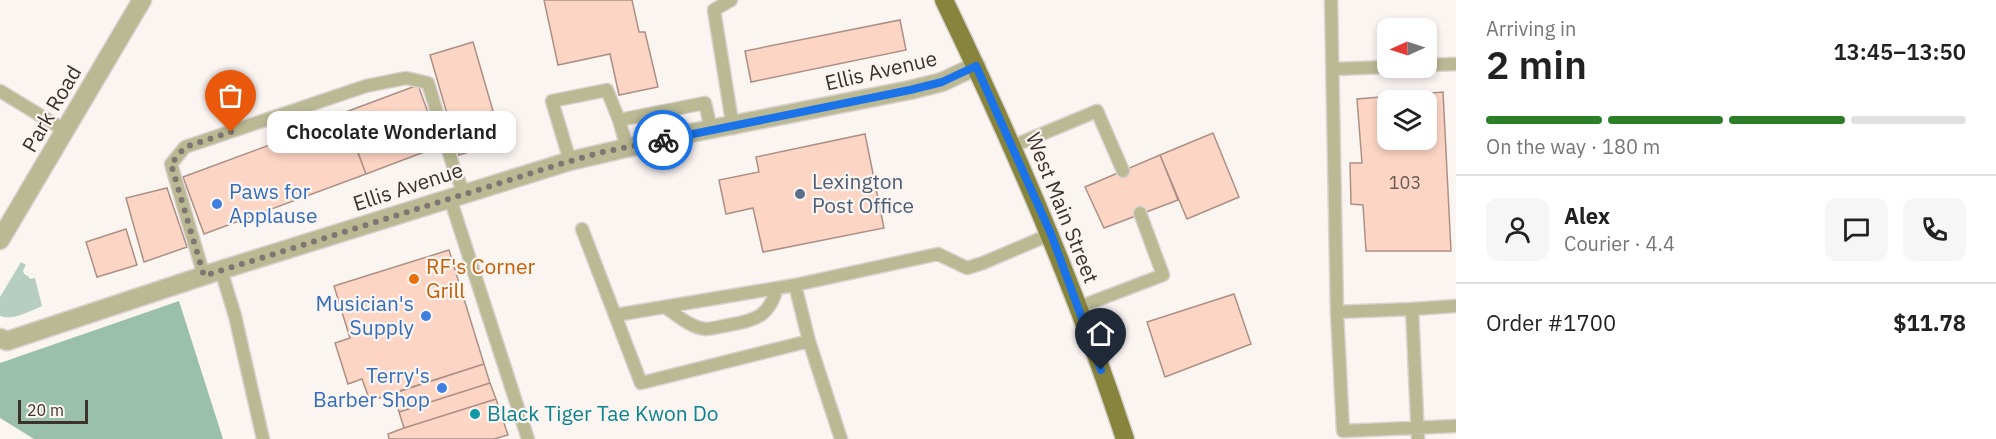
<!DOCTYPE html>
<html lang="en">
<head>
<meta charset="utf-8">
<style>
	:root { --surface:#fff; --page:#f6f6f6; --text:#222; --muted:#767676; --line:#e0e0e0; --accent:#2c7d28 }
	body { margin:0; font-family:"IBM Plex Sans",sans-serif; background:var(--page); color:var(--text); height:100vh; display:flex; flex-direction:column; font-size:22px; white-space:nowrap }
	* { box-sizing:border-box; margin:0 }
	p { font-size:20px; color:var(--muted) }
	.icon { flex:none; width:33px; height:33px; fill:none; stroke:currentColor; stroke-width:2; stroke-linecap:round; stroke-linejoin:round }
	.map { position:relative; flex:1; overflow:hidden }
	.panel { display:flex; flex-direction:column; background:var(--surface); width:540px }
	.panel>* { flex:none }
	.needle { width:39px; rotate:267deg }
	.tools { position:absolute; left:1377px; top:18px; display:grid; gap:12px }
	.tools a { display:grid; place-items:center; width:60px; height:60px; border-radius:12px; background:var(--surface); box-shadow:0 3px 9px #0003; font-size:30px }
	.scale { position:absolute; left:18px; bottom:15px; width:70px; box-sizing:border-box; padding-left:6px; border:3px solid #3d312c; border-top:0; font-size:16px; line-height:21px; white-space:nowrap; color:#3d312c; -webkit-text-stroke:4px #fbf5f2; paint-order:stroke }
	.pin { position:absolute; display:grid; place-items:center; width:51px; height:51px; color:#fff; margin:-62px -26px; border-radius:50% 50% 50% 0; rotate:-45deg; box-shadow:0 0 6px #0007 }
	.pin .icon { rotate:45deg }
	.courier { position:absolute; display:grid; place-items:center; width:60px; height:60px; margin:-30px; border:4px solid #1a73e8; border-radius:50%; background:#fff; color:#222; box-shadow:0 2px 8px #0007 }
	.bubble { position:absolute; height:42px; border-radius:12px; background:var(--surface); box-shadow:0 3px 9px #0003; font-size:20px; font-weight:600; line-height:42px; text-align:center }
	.overview em { font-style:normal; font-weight:600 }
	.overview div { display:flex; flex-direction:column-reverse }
	.overview { display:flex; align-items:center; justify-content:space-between; height:102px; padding:0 30px }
	h1 { font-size:39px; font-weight:600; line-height:45px }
	.bar { display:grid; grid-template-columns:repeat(4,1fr); gap:9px 6px; align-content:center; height:72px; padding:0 30px }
	.bar i { height:8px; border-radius:4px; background:var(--line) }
	.bar .active { background:var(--accent) }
	.bar p { grid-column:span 4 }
	.line { display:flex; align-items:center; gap:15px; padding:0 30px; border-top:2px solid var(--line) }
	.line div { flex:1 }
	.round { display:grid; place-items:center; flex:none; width:63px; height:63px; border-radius:12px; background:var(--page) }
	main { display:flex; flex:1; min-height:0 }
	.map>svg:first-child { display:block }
</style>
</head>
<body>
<main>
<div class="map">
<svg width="1456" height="439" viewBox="0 0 1456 439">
	<rect width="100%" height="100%" fill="#fbf5f2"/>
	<path fill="#b5cec1" d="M21 262 26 265 23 270 24 274 28 276 30 279 35 278 42 306C30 311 13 321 0 316V297Z"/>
	<path fill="#9ac0ac" d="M179 301 223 439H34L0 418V363Z"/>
	<path fill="#fdd5c5" stroke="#ac9085" stroke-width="1.5" fill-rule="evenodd" d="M544 0H632L639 32H645L658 87 619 95 610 54 558 65Z
		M900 20 906 50 751 82 745 51Z
		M473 42 502 142 459 155 430 55Z
		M418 85 440 146 366 174 343 113Z
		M1443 92 1451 251H1366L1363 205 1351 204 1350 163H1362L1357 99ZM1388 100H1426V140H1388Z
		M345 117 366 174 204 234 183 177Z
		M1213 133 1239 197 1187 219 1160 155Z
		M865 134 884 228 763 252 753 208 726 214 719 180 759 172 756 157Z
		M1160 155 1178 200 1104 228 1085 187Z
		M167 188 187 247 144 262 126 198Z
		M126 229 137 265 97 277 86 242Z
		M449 250 484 364 370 401 362 379 348 384 335 343 350 338 334 286Z
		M1234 294 1251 344 1165 377 1147 322Z
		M484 364 490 383 399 412 393 393Z
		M490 383 496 399 404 428 399 412Z
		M496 399 508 435 494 439H389L388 434 404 428Z"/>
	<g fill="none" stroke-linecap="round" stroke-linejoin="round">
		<defs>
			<path id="lane" d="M731 0 714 10 733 128
				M1331 0 1337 312 1412 309 1418 439
				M1426 65 1456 64
				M1333 69 1388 67
				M0 91 66 131
				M619 120 705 103 711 129
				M1013 146 1097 111 1123 171
				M570 161 552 101 607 90 619 120 627 148
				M450 198 528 439
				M582 229 641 383 809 341 841 439
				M221 270 235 316 263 439
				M204 276 171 164 185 147 366 86 406 78 428 83 454 169 464 193
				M795 285 809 341
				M665 307C677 315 691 328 706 329 713 329 722 326 729 325 757 320 769 316 777 288
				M1079 307 1163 275 1140 213
				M1412 309 1456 306
				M1337 312 1343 431 1456 426
				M616 315 795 285 938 254 967 268 983 263 1051 234"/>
			<path id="street" d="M0 240 142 0
				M0 338 7 341 221 270 570 161 691 133 910 90 942 82 976 66"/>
			<path id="primary" d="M944 0C1013 143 1076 288 1125 439"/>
		</defs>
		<use href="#lane" stroke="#d9d2ce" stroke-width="15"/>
		<use href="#street" stroke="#d9d2ce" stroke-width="21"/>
		<use href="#primary" stroke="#d9d2ce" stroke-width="21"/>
		<use href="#lane" stroke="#bab994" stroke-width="12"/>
		<use href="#street" stroke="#bab994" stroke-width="18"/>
		<use href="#primary" stroke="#87843d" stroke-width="18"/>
	</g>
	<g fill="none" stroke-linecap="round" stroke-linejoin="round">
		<path stroke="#807671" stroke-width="6" stroke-dasharray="0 10.8" d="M231 132 185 147 171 164 204 276 554 166 598 153 663 140"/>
		<path stroke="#1a73e8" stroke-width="8" d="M663 140 910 90 942 82 976 66 1051 234 1101 370"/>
	</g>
	<circle fill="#5c6f8a" stroke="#fbf5f2" stroke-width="2" cx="800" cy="194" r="6"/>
	<g fill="#3f7fe0" stroke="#fbf5f2" stroke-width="2">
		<circle cx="217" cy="204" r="6"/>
		<circle cx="426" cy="316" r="6"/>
		<circle cx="442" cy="388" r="6"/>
	</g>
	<circle fill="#e8710a" stroke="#fbf5f2" stroke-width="2" cx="414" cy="279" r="6"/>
	<circle fill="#0f9aa8" stroke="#fbf5f2" stroke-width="2" cx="475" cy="414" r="6"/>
	<g text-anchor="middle" stroke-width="4.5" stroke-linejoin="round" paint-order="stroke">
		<g font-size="18" fill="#6d5a52">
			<text x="1405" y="189">103</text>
		</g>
		<g font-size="21" fill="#3d312c" stroke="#fbf5f2">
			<text transform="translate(881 71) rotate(-13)" y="7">Ellis Avenue</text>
			<text transform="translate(52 109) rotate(-60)" y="7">Park Road</text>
			<text transform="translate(408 187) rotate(-18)" y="7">Ellis Avenue</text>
			<text transform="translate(1062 208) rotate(68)" y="7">West Main Street</text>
		</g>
		<g font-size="21" fill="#4e5e75" stroke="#fbf5f2" text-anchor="start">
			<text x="812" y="189">Lexington<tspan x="812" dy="24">Post Office</tspan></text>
		</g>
		<g font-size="21" fill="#366cbe" stroke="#fbf5f2" text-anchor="end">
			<text x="229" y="199" text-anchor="start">Paws for<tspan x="229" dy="24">Applause</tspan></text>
			<text x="414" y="311">Musician's<tspan x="414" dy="24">Supply</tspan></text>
			<text x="430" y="383">Terry's<tspan x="430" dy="24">Barber Shop</tspan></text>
		</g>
		<g font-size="21" fill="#c56008" stroke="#fbf5f2" text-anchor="start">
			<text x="426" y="274">RF's Corner<tspan x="426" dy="24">Grill</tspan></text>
		</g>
		<g font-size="21" fill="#0d838f" stroke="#fbf5f2" text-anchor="start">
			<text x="487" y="421">Black Tiger Tae Kwon Do</text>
		</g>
	</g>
</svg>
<div class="tools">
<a><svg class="needle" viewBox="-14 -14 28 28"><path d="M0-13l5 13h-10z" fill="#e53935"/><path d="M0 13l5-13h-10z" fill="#767676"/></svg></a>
<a><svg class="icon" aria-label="layers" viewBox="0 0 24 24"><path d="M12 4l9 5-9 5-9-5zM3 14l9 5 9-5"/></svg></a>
</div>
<div class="scale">20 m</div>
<div class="pin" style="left:231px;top:132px;background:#ea580c"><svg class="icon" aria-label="bag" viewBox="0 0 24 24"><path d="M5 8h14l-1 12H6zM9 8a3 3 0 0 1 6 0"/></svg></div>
<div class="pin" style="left:1101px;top:370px;background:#1f2937"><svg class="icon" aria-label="home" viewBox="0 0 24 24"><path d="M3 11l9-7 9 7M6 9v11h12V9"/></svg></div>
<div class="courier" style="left:663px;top:140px"><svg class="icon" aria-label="bike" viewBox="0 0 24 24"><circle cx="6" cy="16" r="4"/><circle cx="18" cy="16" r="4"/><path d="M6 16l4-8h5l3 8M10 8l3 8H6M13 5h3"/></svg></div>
<div class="bubble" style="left:267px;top:111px;width:249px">Chocolate Wonderland</div>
</div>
<section class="panel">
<div class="overview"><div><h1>2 min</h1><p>Arriving in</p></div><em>13:45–13:50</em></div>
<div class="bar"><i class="active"></i><i class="active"></i><i class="active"></i><i></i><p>On the way · 180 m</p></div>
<div class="line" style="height:108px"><a class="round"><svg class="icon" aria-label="person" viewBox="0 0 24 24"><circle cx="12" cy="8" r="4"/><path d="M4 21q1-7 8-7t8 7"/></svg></a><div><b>Alex</b><p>Courier · 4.4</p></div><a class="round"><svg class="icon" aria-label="chat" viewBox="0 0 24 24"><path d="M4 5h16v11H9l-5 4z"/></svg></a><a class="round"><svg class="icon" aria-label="phone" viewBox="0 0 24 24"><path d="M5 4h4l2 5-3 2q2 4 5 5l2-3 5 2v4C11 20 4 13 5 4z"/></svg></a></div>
<div class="line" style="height:78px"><div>Order #1700</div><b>$11.78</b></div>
</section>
</main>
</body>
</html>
